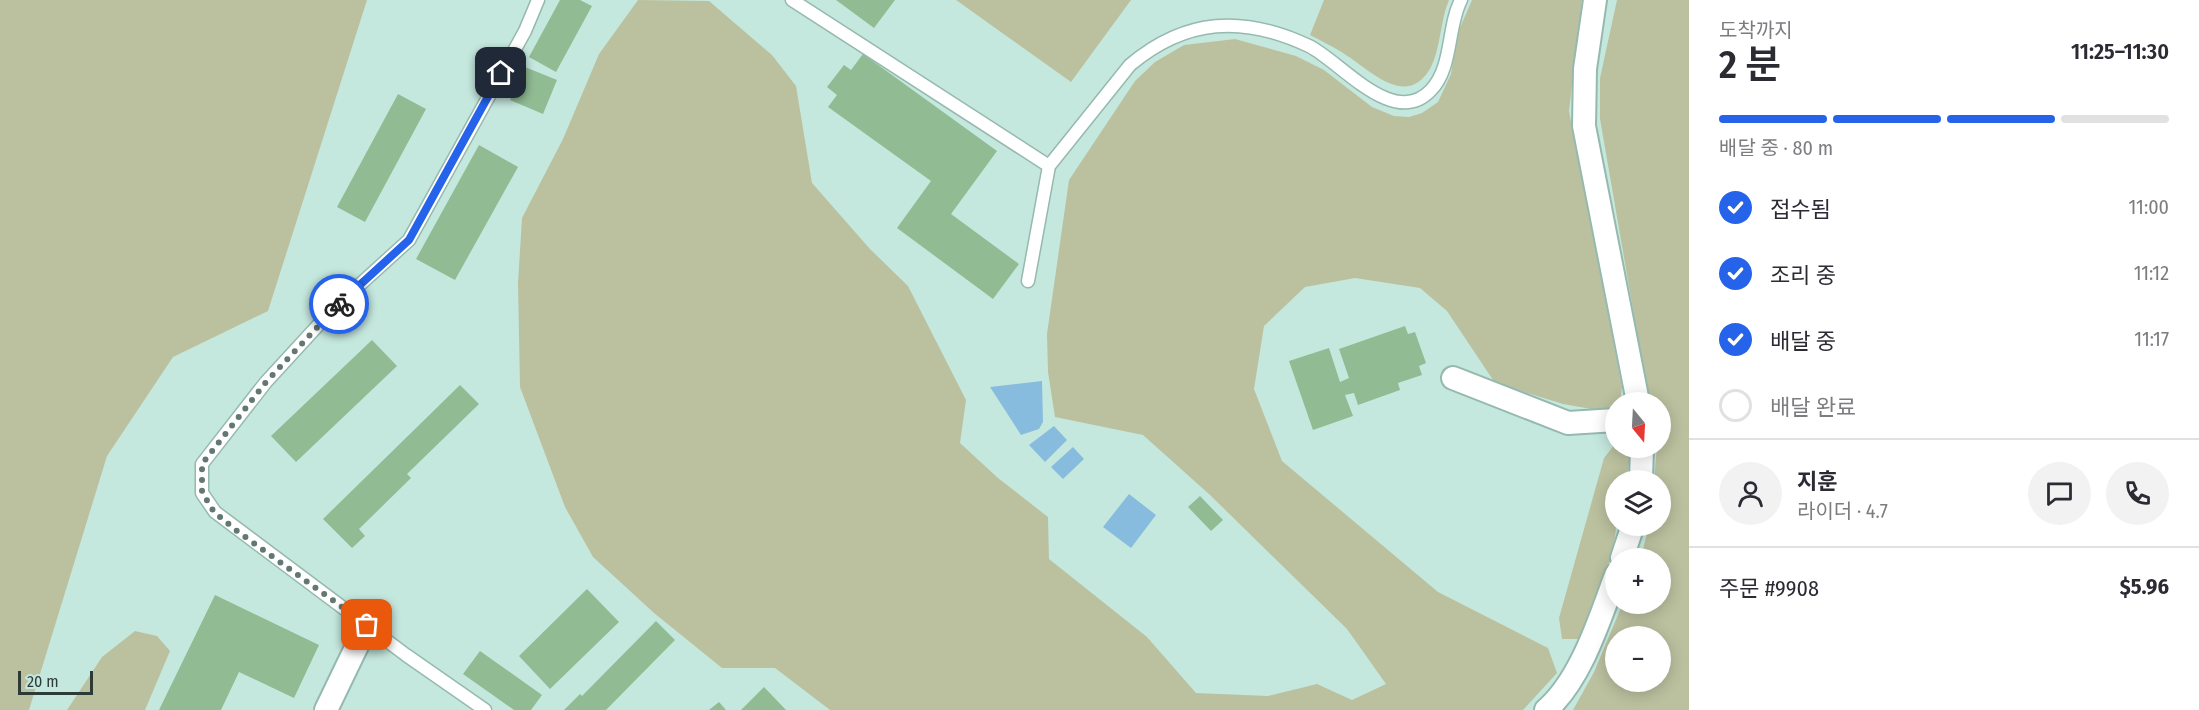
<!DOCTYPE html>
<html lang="ko">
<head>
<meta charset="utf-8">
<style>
	:root { --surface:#fff; --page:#f2f2f3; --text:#2b2b33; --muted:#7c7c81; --line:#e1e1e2; --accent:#2563eb }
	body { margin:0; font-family:"Fira Sans Condensed","Noto Sans KR",sans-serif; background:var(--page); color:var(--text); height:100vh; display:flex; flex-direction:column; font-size:22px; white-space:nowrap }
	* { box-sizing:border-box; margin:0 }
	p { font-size:20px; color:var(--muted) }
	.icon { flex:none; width:33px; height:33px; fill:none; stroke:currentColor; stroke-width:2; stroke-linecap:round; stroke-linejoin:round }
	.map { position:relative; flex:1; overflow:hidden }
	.panel { display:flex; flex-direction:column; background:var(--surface); width:510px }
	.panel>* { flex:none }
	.needle { width:39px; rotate:162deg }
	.tools { position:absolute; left:1605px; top:392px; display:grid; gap:12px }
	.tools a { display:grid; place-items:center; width:66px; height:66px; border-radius:50%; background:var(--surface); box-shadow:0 3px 15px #0003; font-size:30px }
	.scale { position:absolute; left:18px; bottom:15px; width:75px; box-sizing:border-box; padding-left:6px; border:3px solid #2d3b37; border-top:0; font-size:16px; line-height:21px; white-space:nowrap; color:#2d3b37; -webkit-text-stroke:4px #c5e8de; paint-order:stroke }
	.pin { position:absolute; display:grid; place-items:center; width:51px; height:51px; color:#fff; margin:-26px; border-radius:12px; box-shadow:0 3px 9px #0006 }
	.courier { position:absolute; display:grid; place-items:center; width:60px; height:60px; margin:-30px; border:4px solid #2563eb; border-radius:50%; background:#fff; color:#222; box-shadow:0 2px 8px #0007 }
	.summary em { font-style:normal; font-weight:600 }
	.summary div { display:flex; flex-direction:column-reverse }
	.summary { display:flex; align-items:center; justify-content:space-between; height:102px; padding:0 30px }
	h1 { font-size:39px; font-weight:600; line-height:45px }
	.bar { display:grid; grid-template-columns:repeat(4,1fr); gap:9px 6px; align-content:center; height:72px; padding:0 30px }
	.bar i { height:8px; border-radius:4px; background:var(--line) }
	.bar .on { background:var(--accent) }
	.bar p { grid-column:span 4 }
	.line { display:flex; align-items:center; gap:15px; padding:0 30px; border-top:2px solid var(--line) }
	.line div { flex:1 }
	.round { display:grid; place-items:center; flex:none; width:63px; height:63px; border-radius:32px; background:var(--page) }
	ol { padding:0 30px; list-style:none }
	li { display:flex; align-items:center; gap:18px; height:66px }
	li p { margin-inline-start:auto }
	li .icon { padding:6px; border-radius:50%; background:var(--accent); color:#fff; stroke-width:4 }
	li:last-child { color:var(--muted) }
	li i { width:33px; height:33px; border:3px solid var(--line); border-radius:50% }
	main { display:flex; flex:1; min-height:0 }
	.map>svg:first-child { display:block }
</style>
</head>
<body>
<main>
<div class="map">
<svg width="1689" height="710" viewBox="0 0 1689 710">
	<rect width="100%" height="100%" fill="#c5e8de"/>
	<path fill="#bbc19f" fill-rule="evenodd" d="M0 0H367L268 311 173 357 107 456 29 710H0Z
		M638 0 709 1 772 55 796 86 812 183 870 249 908 286 966 400 960 443 998 478 1048 517 1049 559 1147 637 1196 693 1268 696 1317 684 1352 700 1386 684 1347 629 1210 495 1143 435 1055 417 1048 372 1047 334 1069 180 1135 81 1155 62 1184 45 1235 39 1296 56 1324 70 1372 107 1394 116 1409 117 1422 113 1438 102 1451 74 1458 32 1472 0H1582L1569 111 1622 387 1620 402H1616L1615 407 1597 410 1563 404 1495 383 1447 311 1420 288 1355 278 1305 287 1264 326 1254 389 1282 461 1438 592 1548 648 1557 673 1523 710H830L775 668H722L654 613 593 557 565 507 520 387 518 283 522 218 563 139 599 54Z
		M956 0H1131L1071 82Z
		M1324 0H1449C1440 21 1441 47 1431 67 1407 111 1369 69 1343 53 1332 46 1321 41 1310 35Z
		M1617 0H1689V710H1573L1594 672 1623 603H1660V558H1641L1649 525H1660V480H1654L1657 447H1660V402H1649L1600 119V78ZM1616 636H1660V681H1616Z
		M1615 444 1616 447H1632L1626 480H1616C1616 495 1617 512 1616 525 1616 553 1593 615 1579 639H1562L1559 618 1604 458Z
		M135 631 157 636 170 651 145 710H67L102 657Z"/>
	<path fill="#87bcde" d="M1042 381 1043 422 1039 429 1021 435 990 387Z
		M1054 426 1067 440 1045 462 1029 445Z
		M1073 447 1084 459 1063 479 1051 467Z
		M1129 494 1156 515 1131 548 1103 527Z"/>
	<path fill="#90bb93" d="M560 0H580L592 6 556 72 529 57Z
		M836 0H895L874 28Z
		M863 54 997 151 951 214 1019 264 993 299 897 228 931 181 828 107 837 95 827 87 844 65 851 70Z
		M525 67 557 80 543 114 510 100Z
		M398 94 426 109 365 222 337 207Z
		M479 145 518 167 455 280 416 259Z
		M1405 326 1408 334 1415 332 1426 363 1419 366 1422 375 1398 383 1400 390 1358 405 1354 393 1345 395 1353 416 1313 430 1289 361 1329 348 1340 382 1349 378 1339 349Z
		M372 340 397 366 296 462 271 436Z
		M460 385 479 404 407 474 411 478 359 529 365 536 352 548 323 519Z
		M1200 496 1223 520 1211 531 1188 507Z
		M587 589 619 622 550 689 519 656Z
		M215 595 319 645 294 698 239 672 221 710H159Z
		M656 621 675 640 606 710H564L580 694 582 696Z
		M480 651 542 695 531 710H514L463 674Z
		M764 687 786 710H741Z
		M719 702 726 710H709Z"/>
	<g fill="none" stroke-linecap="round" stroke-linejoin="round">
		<defs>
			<path id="lane" d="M792 0 1049 166 1130 65C1186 18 1243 15 1309 46 1340 61 1394 130 1431 90 1453 67 1447 27 1461 0
				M1028 281 1049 166
				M485 710 406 655 215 512 202 493V464L266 382 333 309 409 240 525 31 538 0"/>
			<path id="street" d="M1595 0 1585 69 1584 126 1638 402
				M1453 378 1568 423 1616 420
				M1641 480 1642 447
				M1622 558 1633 525
				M326 710 367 625
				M1546 710C1581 680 1600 618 1616 575"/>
		</defs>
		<use href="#lane" stroke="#96b9af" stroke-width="15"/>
		<use href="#street" stroke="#96b9af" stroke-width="26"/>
		<use href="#lane" stroke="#fff" stroke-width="12"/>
		<use href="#street" stroke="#fff" stroke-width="22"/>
	</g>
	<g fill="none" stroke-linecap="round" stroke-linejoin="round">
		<path stroke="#627871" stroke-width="6" stroke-dasharray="0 10.8" d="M339 304 266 382 202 464V492L214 512 237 531 367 625"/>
		<path stroke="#2563eb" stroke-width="8" d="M339 304 409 240 501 73"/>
	</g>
</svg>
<div class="tools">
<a><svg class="needle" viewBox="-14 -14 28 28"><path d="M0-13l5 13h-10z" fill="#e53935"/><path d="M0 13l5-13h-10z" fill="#7c7c81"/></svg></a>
<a><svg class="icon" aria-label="layers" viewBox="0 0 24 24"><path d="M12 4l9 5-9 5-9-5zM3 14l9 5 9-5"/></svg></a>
<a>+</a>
<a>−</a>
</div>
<div class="scale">20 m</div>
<div class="pin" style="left:367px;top:625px;background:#ea580c"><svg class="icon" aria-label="bag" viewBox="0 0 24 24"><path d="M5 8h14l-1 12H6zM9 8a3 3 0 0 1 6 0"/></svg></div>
<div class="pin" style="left:501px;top:73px;background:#1f2937"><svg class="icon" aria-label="home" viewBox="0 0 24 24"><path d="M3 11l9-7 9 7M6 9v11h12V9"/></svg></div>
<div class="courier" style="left:339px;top:304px"><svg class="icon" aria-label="bike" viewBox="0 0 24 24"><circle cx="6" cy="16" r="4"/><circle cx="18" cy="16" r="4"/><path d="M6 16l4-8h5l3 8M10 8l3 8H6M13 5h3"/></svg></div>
</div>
<section class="panel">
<div class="summary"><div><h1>2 분</h1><p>도착까지</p></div><em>11:25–11:30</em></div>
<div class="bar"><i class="on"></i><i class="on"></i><i class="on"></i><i></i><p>배달 중 · 80 m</p></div>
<ol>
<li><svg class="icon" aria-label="check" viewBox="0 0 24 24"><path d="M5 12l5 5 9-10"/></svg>접수됨<p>11:00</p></li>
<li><svg class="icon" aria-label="check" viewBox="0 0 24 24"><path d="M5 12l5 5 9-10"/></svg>조리 중<p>11:12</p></li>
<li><svg class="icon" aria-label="check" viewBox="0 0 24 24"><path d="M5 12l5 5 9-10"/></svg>배달 중<p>11:17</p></li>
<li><i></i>배달 완료</li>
</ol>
<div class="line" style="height:108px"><a class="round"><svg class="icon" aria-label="person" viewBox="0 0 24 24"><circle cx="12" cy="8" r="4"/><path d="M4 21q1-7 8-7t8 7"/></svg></a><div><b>지훈</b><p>라이더 · 4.7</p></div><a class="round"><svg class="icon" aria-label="chat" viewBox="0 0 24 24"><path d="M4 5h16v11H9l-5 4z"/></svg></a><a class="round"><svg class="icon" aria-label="phone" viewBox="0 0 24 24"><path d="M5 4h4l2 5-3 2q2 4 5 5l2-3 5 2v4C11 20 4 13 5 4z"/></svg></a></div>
<div class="line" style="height:78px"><div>주문 #9908</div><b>$5.96</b></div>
</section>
</main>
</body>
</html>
